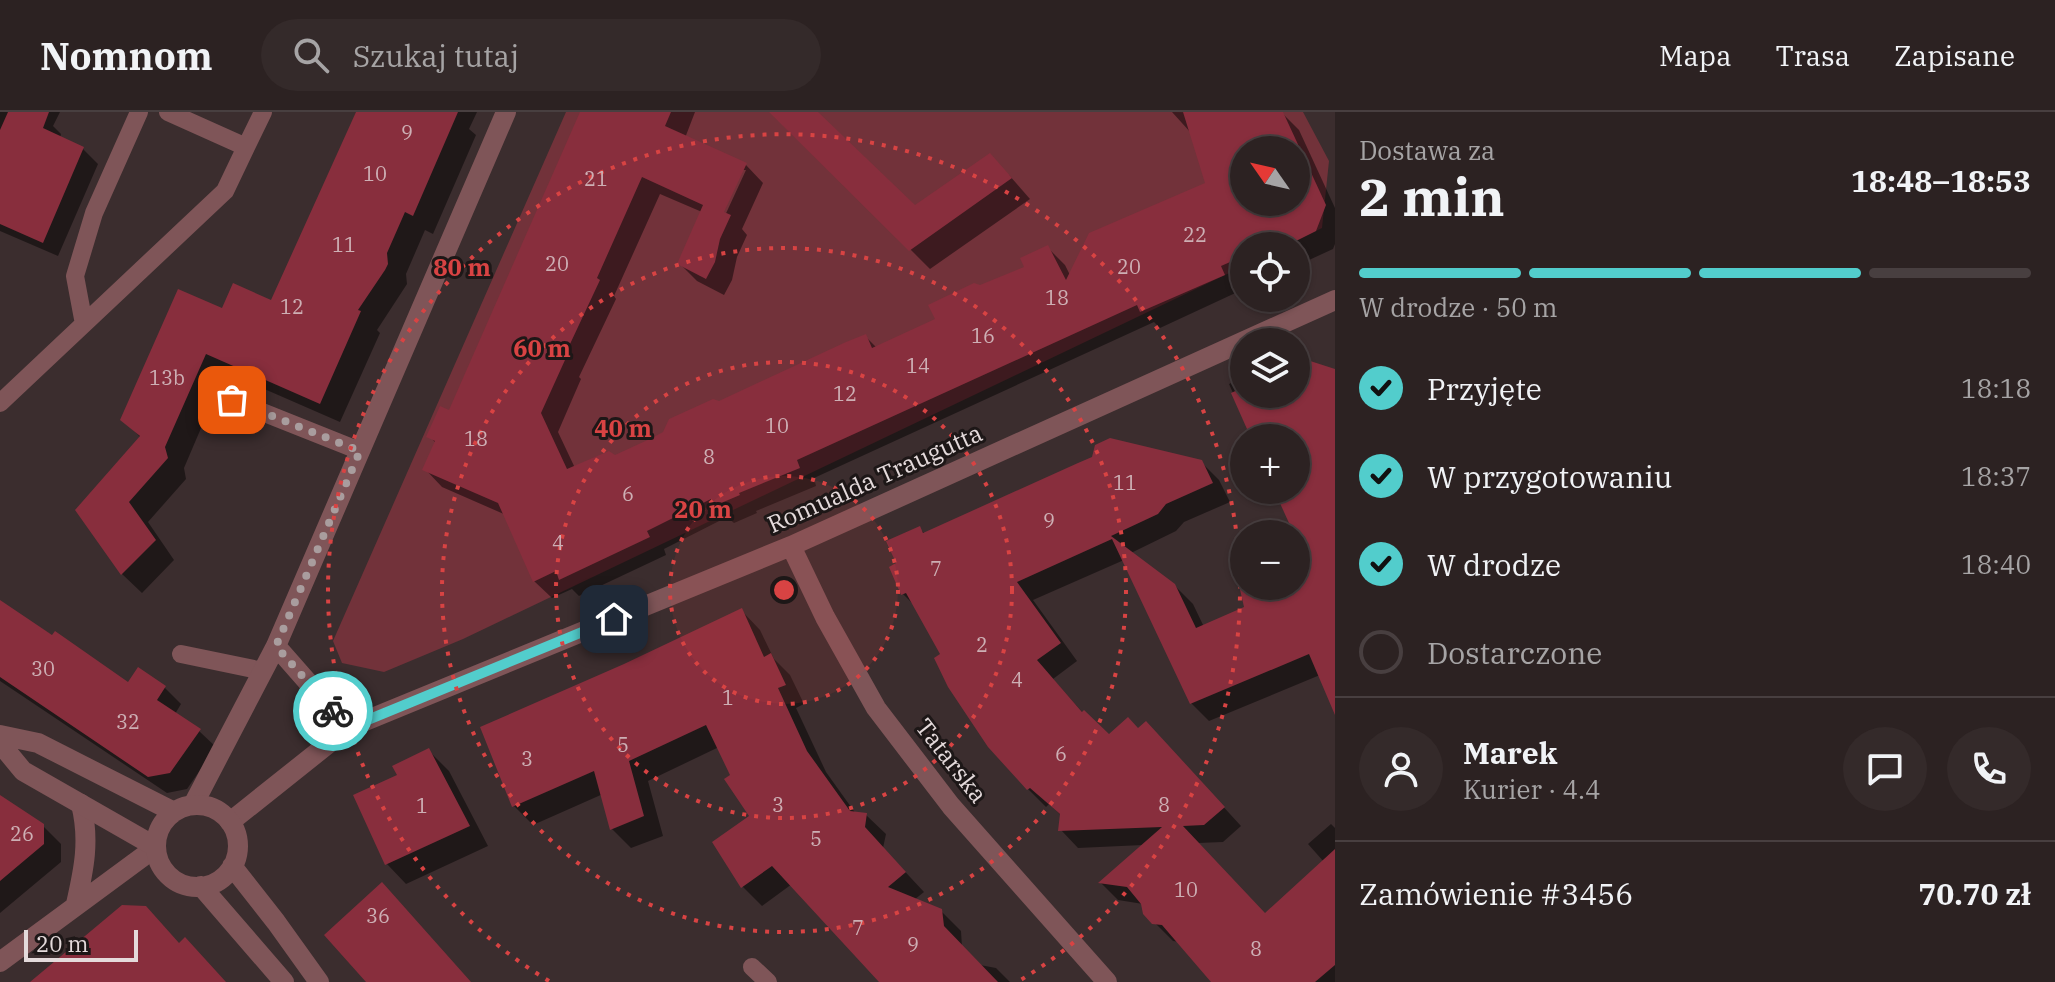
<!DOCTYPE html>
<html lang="pl">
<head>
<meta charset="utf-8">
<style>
	:root { --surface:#2c2222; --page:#342a2a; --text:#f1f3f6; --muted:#a6a4a5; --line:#483f40; --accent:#52cdcc }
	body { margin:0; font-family:"IBM Plex Serif",serif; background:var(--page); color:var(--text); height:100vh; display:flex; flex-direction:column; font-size:30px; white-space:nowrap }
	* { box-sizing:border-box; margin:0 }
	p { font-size:26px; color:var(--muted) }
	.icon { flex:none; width:44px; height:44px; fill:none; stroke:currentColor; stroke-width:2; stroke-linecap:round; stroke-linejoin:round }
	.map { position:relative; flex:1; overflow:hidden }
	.sheet { display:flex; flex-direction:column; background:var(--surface); width:720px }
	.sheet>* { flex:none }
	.needle { width:52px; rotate:304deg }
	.tools { position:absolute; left:1230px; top:24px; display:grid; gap:16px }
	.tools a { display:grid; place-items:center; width:80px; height:80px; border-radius:50%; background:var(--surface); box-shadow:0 2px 6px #0004,0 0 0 2px var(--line); font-size:40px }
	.scale { position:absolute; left:24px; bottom:20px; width:114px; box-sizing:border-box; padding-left:8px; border:4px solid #e4dadb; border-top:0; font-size:22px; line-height:28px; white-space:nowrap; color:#e4dadb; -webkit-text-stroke:6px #1d1717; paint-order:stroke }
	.pin { position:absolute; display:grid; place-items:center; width:68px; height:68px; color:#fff; margin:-34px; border-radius:16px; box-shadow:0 4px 12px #0006 }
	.courier { position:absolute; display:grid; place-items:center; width:80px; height:80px; margin:-40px; border:6px solid #52cdcc; border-radius:50%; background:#fff; color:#222; box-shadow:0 2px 10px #0007 }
	.overview em { font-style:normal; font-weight:800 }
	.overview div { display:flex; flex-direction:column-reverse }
	.overview { display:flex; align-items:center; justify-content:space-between; height:136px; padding:0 24px }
	h1 { font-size:52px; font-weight:800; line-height:60px }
	.bar { display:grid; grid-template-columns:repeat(4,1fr); gap:12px 8px; align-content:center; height:96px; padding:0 24px }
	.bar i { height:10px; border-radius:6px; background:var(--line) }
	.bar .on { background:var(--accent) }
	.bar p { grid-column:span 4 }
	.line { display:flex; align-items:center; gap:20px; padding:0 24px; border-top:2px solid var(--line) }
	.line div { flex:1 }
	.round { display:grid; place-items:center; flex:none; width:84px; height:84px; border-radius:42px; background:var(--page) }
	ol { padding:0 24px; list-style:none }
	li { display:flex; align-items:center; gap:24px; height:88px }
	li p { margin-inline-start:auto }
	li .icon { padding:8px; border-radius:50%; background:var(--accent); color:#111; stroke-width:4 }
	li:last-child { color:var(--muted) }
	li i { width:44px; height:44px; border:4px solid var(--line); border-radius:50% }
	header { display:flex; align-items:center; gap:48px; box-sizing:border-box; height:112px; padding:0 40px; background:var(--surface); border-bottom:2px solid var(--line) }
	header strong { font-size:38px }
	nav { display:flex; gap:44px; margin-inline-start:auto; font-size:28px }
	.search { width:560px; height:72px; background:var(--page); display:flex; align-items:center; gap:20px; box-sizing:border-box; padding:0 28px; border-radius:44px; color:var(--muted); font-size:30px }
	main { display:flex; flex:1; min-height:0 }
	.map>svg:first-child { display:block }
</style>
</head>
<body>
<header>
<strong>Nomnom</strong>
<div class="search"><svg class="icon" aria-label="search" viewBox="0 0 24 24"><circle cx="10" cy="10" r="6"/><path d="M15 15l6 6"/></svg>Szukaj tutaj</div>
<nav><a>Mapa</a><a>Trasa</a><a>Zapisane</a></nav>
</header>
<main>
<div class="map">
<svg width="1335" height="870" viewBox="0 0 1335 870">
	<rect width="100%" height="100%" fill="#3b2d2e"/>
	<path fill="#72323a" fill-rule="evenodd" d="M566 0H1303L1329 49 1322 116 1285 134H1244V154L463 527 384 560 342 551 333 529ZM1244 38H1296V90H1244Z"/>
	<path fill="#0007" fill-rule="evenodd" d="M0 0H60L53 14 61 22 60 26 83 37 98 52 58 144 0 119Z
		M357 0H477L469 17 476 23 433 122 425 118 406 162 407 172 377 218 380 221 340 310 225 260 184 356 186 367 148 410 174 448 142 481 122 462 78 398 141 326 123 307 223 199 272 190Z
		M582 0H695L685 26 746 53 763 71 742 117 747 123 737 145 732 168 724 183 697 169 680 152 702 100 660 82 614 184 616 187 579 265 581 267 558 320 575 356 614 345 653 328 719 291 865 224 877 236 937 208 980 175 1026 156 1048 136 1065 153 1070 163 1207 72 1191 21 1172 0 1282 1 1299 18 1335 96V132L1333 137 1296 154V134H1244V177L1160 216 1154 210 814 366 816 374 756 399 757 401 734 411 727 405 664 437 666 443 579 484 572 477 552 486 534 469 506 403 442 375 425 357 436 331 429 324 450 301ZM1244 38H1296V90H1244ZM742 58H746L722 110 718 109Z
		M792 0H816L915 95 1009 63 1030 87 930 157 783 10Z
		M1296 253 1335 260V585L1320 563 1209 609 1191 591 1124 448 1033 488 1077 549 1053 567 1083 601 1109 625 1139 618 1164 630 1241 714 1223 730 1198 731 1266 803 1324 750 1308 732 1331 712 1335 716V870H1214L1180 830 1173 829 1145 801 1143 792 1118 788 1101 771 1143 733 1078 736 1061 718 1062 704 1049 692 1046 695 1028 677 942 543 916 495 903 482 898 452 919 416 926 423 1201 350 1219 368 1230 390 1184 410 1176 419 1131 441 1174 473 1193 492 1204 515 1246 497 1239 461 1244 459V474H1296V434L1300 432 1276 378H1296V326H1253L1229 272 1244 265V282H1296Z
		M0 490 129 573 165 576 181 592 175 602 199 619 216 635 187 677 167 681 0 569Z
		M741 498 760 518 774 547 790 563 804 592 796 596 826 660 856 702 866 703 886 722 883 736 924 780 914 788 941 799 961 819 962 835 980 853 996 856 1010 870H881L792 772 762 794 742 774 751 705 719 635 648 669 663 724 631 736 612 717 603 682 533 713 514 694 625 554Z
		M429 639 449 659 488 734 406 772 387 752 399 664Z
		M0 686 43 714 61 732V750L0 801Z"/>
	<path fill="#882e3d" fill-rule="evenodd" d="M8 0H49L43 16 84 35 43 131 0 112V18Z
		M356 0H458L413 104 405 100 387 141 388 152 385 158 358 198 361 199 320 292 206 242 165 335 168 346 129 390 156 428 121 463 75 398 140 324 120 308 178 177 222 196 233 171 271 188Z
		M580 0H671L665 14 747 51 724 100 731 103 720 127 715 150 706 167 677 152 703 93 642 65 597 166 600 168 563 247 565 248 541 301 567 357 609 339 615 343 652 326 663 320 669 307 713 287 719 289 846 230 866 222 872 236 935 207 928 193 974 171 980 173 1024 155 1020 146 1048 133 1066 168 1089 121 1205 71 1183 0H1283L1326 93 1316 119 1286 134H1244V144L1221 154 1225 163 1140 200 1137 193 797 348 800 356 739 381 740 383 714 394 711 387 647 419 650 425 559 468 556 459 533 470 498 391 422 358 435 329 426 325 440 294 449 298ZM1244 38H1296V90H1244Z
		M769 0H818L915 93 990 41 1012 66 909 139Z
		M1304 247 1335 257V603L1309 542 1190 592 1112 427 1017 470 1061 531 1037 548 1082 600 1084 598 1109 622 1128 605 1138 616 1146 609 1225 695 1204 713 1183 714 1265 801 1335 737V853L1315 870H1211L1162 813 1152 812 1143 802 1141 792 1127 775 1098 771 1162 715 1058 719 1060 702 1030 676 1027 678 988 635 948 575 934 546 940 542 906 481 901 483 889 455 896 451 886 429 920 414 923 421 1078 351 1092 345 1095 333 1110 326 1202 348 1213 371 1166 392 1158 402 1111 424 1175 472 1196 516 1244 495 1236 460 1244 456V474H1296V422H1294L1274 378H1296V326H1251L1231 281 1244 275V282H1296V251Z
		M0 488 52 523 55 519 128 570 138 555 166 574 157 588 201 617 170 661 148 665 0 565Z
		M742 496 764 545 771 541 786 573 778 576 807 639 850 699 867 701 865 715 906 760 888 775 942 797 944 814 998 870H879L772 754 741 776 712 730 749 704 724 667 730 663 706 613 629 649 644 704 610 718 594 659 512 695 480 615 624 552Z
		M429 636 470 714 385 753 353 683 397 663 392 654Z
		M0 683 44 712V732L0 769Z
		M382 770 471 870H366L324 823Z
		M122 793 146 794 179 831 185 825 226 870H30Z"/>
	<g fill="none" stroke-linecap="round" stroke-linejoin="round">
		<path stroke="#7f5558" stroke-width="18" d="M246 35 263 0
			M84 212 75 164 94 101 139 0
			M232 288 360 339
			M0 291 225 79 246 35 168 0
			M181 542 263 559
			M752 855 768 870"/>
		<path stroke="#7f5558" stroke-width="20" d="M791 434 825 505 876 596 951 694 1107 870
			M276 534 348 616
			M193 693 276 534 506 0
			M230 710 348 616 791 434 1335 188
			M76 792C84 757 90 728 81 692
			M0 850 156 735"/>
		<path stroke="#7f5558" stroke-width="20" d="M0 623 38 631 174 700
			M0 631 23 659 156 735
			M156 734a41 41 0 1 1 82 0a41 41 0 1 1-82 0Z
			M232 754 276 810 319 870
			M201 774 284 870"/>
	</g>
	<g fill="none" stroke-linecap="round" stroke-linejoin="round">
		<path stroke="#a99d9e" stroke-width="8" stroke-dasharray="0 14.4" d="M232 288 360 339 276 534 333 599"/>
		<path stroke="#52cdcc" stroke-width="10" d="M333 599 348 616 614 507"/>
	</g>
	<circle cx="784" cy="478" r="114" fill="#d84343" fill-opacity=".12"/>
	<g fill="none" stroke="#d84343" stroke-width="4" stroke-dasharray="4 8">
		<circle cx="784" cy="478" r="114"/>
		<circle cx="784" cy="478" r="228"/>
		<circle cx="784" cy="478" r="342"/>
		<path d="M549 869A456 456 0 1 1 1019 869"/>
	</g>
	<g text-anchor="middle" stroke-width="6" stroke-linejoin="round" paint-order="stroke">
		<g font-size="20" fill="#cdafb4">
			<text x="407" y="28">9</text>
			<text x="375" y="69">10</text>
			<text x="596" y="74">21</text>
			<text x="1195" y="130">22</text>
			<text x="344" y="140">11</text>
			<text x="557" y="159">20</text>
			<text x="1129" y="162">20</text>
			<text x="1057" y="193">18</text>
			<text x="292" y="202">12</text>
			<text x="983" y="231">16</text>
			<text x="918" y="261">14</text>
			<text x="167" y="273">13b</text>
			<text x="845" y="289">12</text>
			<text x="777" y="321">10</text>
			<text x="476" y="334">18</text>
			<text x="709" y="352">8</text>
			<text x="1125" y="378">11</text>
			<text x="628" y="389">6</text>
			<text x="1049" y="416">9</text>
			<text x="558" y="438">4</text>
			<text x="936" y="464">7</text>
			<text x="982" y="540">2</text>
			<text x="43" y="564">30</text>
			<text x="1017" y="575">4</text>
			<text x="728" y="593">1</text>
			<text x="128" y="617">32</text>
			<text x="623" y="640">5</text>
			<text x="1061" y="649">6</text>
			<text x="527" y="654">3</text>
			<text x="778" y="700">3</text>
			<text x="1164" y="700">8</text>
			<text x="422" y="701">1</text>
			<text x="22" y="729">26</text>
			<text x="816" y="734">5</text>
			<text x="1186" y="785">10</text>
			<text x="378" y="811">36</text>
			<text x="858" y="823">7</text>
			<text x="913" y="840">9</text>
			<text x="1256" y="844">8</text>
		</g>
		<g font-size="24" fill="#e4dadb" stroke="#1d1717">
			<text transform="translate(875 367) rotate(-24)" y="8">Romualda Traugutta</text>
			<text transform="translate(951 649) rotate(52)" y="8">Tatarska</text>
		</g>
	</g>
	<circle cx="784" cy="478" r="12" fill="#d84343" stroke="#1d1717" stroke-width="4"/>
	<g font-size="24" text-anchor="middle" font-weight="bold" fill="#d84343" stroke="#1d1717" stroke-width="6" stroke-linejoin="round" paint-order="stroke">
		<text x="462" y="164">80 m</text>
		<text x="542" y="245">60 m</text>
		<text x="623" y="325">40 m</text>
		<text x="703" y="406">20 m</text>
	</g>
</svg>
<div class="tools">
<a><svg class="needle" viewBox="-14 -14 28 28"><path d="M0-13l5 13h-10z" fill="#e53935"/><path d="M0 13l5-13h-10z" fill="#a6a4a5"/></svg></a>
<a><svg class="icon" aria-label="locate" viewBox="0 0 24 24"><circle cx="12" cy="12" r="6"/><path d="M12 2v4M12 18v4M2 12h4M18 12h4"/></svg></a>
<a><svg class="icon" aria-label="layers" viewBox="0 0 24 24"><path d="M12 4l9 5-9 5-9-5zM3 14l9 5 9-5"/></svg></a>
<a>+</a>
<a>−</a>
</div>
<div class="scale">20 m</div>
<div class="pin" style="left:232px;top:288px;background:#ea580c"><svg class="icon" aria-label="bag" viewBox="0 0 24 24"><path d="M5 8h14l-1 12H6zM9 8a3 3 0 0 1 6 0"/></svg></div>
<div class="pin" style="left:614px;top:507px;background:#1f2937"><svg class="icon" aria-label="home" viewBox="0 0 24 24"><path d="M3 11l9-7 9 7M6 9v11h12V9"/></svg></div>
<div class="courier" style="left:333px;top:599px"><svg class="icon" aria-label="bike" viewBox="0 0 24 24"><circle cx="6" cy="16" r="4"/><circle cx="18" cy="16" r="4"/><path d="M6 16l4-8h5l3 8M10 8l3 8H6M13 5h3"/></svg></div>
</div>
<section class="sheet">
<div class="overview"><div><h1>2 min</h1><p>Dostawa za</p></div><em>18:48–18:53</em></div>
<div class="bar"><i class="on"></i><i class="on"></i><i class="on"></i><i></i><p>W drodze · 50 m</p></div>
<ol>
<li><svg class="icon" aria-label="check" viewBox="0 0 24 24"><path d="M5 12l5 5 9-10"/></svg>Przyjęte<p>18:18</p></li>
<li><svg class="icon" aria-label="check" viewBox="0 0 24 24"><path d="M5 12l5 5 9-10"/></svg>W przygotowaniu<p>18:37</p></li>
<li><svg class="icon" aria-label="check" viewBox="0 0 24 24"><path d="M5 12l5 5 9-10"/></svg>W drodze<p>18:40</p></li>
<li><i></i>Dostarczone</li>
</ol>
<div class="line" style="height:144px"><a class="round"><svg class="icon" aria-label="person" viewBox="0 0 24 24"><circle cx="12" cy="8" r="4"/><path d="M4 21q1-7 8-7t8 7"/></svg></a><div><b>Marek</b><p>Kurier · 4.4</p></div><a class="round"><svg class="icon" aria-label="chat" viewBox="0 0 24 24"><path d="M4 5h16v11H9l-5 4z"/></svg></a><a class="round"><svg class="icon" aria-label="phone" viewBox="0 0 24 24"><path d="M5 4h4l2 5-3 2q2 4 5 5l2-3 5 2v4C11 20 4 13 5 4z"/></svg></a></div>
<div class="line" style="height:104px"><div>Zamówienie #3456</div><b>70.70 zł</b></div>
</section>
</main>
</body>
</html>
